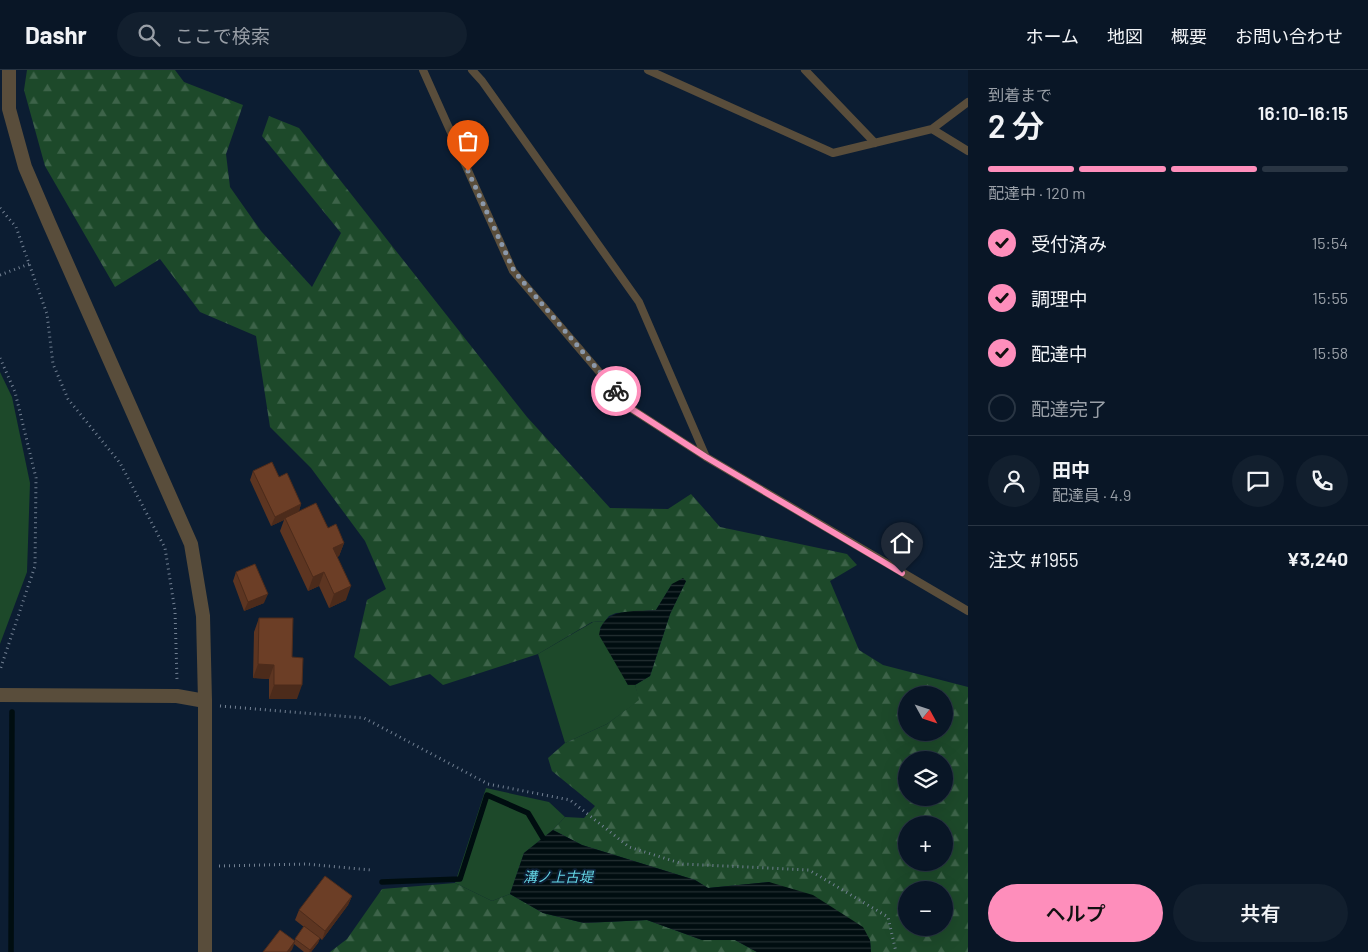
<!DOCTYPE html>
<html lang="ja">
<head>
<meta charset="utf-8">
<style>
	:root { --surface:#091626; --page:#121f2e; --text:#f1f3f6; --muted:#999fa7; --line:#293543; --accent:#fe8ebb }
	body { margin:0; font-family:Barlow,"Noto Sans JP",sans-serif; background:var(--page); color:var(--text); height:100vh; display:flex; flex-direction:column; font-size:19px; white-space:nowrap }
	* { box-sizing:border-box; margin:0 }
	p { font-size:16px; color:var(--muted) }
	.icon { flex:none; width:28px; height:28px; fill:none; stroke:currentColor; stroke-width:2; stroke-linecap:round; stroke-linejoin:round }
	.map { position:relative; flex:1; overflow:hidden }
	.sheet { display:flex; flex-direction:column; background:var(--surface); width:400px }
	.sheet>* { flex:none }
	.needle { width:32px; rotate:130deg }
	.tools { position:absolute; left:898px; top:616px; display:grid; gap:10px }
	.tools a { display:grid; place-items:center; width:55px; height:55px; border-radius:50%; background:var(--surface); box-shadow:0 5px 20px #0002,0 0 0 1px var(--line); font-size:25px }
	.pin { position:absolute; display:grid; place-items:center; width:42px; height:42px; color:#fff; margin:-51px -21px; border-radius:50% 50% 50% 0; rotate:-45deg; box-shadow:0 0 5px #0007 }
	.pin .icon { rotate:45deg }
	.courier { position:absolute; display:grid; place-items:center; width:50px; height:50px; margin:-25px; border:4px solid #fe8ebb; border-radius:50%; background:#fff; color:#222; box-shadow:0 1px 6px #0007 }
	.head em { font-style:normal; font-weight:600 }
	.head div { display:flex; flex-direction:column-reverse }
	.head { display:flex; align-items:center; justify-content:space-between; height:85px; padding:0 20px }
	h1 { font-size:32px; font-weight:600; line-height:38px }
	.bar { display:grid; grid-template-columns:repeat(4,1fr); gap:8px 5px; align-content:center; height:60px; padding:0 20px }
	.bar i { height:6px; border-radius:4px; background:var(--line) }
	.bar .selected { background:var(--accent) }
	.bar p { grid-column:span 4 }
	.line { display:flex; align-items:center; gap:12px; padding:0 20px; border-top:1px solid var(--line) }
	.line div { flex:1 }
	.round { display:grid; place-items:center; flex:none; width:52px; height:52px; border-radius:26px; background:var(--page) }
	ol { padding:0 20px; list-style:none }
	li { display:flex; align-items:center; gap:15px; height:55px }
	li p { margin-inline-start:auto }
	li .icon { padding:5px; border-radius:50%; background:var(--accent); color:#111; stroke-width:4 }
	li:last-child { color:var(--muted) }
	li i { width:28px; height:28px; border:2px solid var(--line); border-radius:50% }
	.button { display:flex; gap:10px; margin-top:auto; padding:10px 20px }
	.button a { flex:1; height:58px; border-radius:30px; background:var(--accent); color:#111; font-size:20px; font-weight:600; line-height:58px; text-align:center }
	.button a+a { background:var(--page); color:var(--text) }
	header { display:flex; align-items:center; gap:30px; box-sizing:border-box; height:70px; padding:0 25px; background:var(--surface); border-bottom:1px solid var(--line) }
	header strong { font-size:24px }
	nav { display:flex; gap:28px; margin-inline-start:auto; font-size:18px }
	.search { width:350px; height:45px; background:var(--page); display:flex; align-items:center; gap:12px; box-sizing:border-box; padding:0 18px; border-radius:28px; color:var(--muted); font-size:19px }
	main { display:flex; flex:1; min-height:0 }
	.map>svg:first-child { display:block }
</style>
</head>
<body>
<header>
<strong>Dashr</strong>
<div class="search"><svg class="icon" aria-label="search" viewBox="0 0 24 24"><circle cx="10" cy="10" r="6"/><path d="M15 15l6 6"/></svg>ここで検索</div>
<nav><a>ホーム</a><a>地図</a><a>概要</a><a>お問い合わせ</a></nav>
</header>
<main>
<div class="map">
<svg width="968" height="882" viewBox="0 0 968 882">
	<defs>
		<pattern id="forest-firs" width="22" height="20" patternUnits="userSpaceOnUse" patternTransform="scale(1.25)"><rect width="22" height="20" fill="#1d492a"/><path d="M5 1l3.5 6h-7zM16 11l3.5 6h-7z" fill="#3d6349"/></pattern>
		<pattern id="water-rules" width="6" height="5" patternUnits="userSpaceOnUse" patternTransform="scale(1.25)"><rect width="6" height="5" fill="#000d10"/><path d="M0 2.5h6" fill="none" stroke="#243033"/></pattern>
	</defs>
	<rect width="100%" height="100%" fill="#0c1d32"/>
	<path fill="#1d492a" d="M0 302 12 327 30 413 27 502 0 574Z
		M605 551 600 558 628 615H635L640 630 607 654 565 673 538 584 593 552Z
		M486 718 549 732 565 747 553 760 524 783 510 824 492 831 455 813Z"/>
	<path fill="url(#forest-firs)" fill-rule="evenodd" d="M27 0H175L184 12 243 35 226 84 230 117 261 161 312 217 341 163 262 66 269 46 299 58 527 347 610 438 668 439 691 424 720 457 847 484 857 495 830 511 859 580 883 595 968 617V882H871L870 870 769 812 708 818 695 810 582 775 553 760 565 747 584 748 595 736 552 701 548 688 565 673 607 654 639 630 635 615 650 606 670 544 686 511 672 514 656 540 616 543 609 546 605 551 592 552 538 584 443 615 430 604 390 616 354 587 367 530 386 519 365 471 311 398 270 357 256 266 200 242 160 189 115 217 45 96 24 20ZM906 625H944V662H906ZM906 690H944V728H906ZM906 755H944V792H906ZM906 820H944V858H906Z
		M455 813 492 831 510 824 543 843 584 853 647 850 702 870H735L757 882H330L347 869 382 819Z"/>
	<path fill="url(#water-rules)" d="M683 508 686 511 670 544 650 606 635 615H628L599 565C603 537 634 542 656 540L672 514Z
		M553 760 582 775 695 810 708 818 769 812 813 825 863 857 870 870 871 882H757L735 870H702L647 850 584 853 543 843 510 824 524 783Z"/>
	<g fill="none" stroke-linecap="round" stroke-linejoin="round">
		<path stroke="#000d10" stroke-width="5.5" d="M382 812 460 809 487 725 528 743 543 768
			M11 882 12 642"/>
		<path stroke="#738193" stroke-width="3" stroke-dasharray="1 4" stroke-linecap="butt" d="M0 138 16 157 47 244 53 294 68 329 120 393 165 478 175 541 177 610
			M0 205 29 194
			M0 288 15 322 36 408 35 496 0 600
			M220 636 364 648 488 714 570 730 629 777 683 794 809 800 888 847 896 882
			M219 796 306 794 371 800"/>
		<path stroke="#594d3b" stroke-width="8" d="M423 0 513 201 630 338 706 387 968 541
			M472 0 482 11 639 232 706 387
			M648 0 833 83 932 59 968 81
			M805 0 875 73
			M932 59 968 32"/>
		<path stroke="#594d3b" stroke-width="14" d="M0 625 177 626 205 631"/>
		<path stroke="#594d3b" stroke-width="14" d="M9 0V39L25 97 49 153 191 474 203 546 205 631V882"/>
	</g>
	<path fill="#5d3521" d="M253 401 279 407 301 434 299 441 328 458 344 473 339 486 337 487 346 530 329 538 319 516 308 521 280 461 284 450 271 456 250 410Z
		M236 502 264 533 244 541 233 511Z
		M259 548 292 587 297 629H269V609L253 608 254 562Z
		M352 826 348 835 322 870 320 868 318 873 311 882H304L294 874 292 880 295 869 304 857 295 850 299 840Z"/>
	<path fill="#4c2b1b" d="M301 434 298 444 285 448 284 450 271 456 275 447Z
		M344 473 339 486 328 492 333 478Z
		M324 502 319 516 308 521 313 507Z
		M351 516 346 530 329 538 334 524Z
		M268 524 264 533 244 541 248 532Z
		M258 594 274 595 269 609 253 608Z
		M274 615H302L297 629H269Z
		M352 826 348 835 322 870 325 861Z
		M320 868 318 873 311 882H309Z
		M295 871 292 880 290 882H287Z"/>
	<path fill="#6c3e26" stroke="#4c2b1b" d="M272 392 279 407 287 403 301 434 275 447 253 401Z
		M316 433 328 458 336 454 344 473 333 478 351 516 334 524 324 502 313 507 285 448Z
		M255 494 268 524 248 532 236 502Z
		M259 548H293L292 587 303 588 302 615H274V595L258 594Z
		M325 806 352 826 325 861 299 840Z
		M304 856 320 868 310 880 295 869Z
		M280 860 295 871 287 882H263Z"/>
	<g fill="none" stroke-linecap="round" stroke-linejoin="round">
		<path stroke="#8b98aa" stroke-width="5" stroke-dasharray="0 9" d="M468 101 514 201 616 321"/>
		<path stroke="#fe8ebb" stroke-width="6" d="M616 321 630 338 706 387 902 503"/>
	</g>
	<g text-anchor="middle" stroke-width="4" stroke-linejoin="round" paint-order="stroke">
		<g font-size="14" font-style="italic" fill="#64d4e5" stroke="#0c1d32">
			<text x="558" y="812">溝ノ上古堤</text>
		</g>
	</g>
</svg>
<div class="tools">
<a><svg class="needle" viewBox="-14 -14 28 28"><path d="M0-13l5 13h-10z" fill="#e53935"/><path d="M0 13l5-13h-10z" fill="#999fa7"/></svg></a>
<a><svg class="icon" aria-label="layers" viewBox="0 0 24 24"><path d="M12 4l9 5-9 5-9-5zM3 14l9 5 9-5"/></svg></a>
<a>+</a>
<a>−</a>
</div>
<div class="pin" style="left:468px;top:101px;background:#ea580c"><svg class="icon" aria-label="bag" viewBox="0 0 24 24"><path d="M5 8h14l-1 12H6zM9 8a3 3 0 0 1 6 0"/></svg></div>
<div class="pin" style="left:902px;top:503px;background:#1f2937"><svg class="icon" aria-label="home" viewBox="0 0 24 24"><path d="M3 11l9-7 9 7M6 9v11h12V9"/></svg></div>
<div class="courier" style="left:616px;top:321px"><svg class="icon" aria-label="bike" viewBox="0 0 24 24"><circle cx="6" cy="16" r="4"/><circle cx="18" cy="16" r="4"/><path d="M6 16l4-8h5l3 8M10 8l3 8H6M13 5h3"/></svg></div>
</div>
<section class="sheet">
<div class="head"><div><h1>2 分</h1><p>到着まで</p></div><em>16:10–16:15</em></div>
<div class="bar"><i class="selected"></i><i class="selected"></i><i class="selected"></i><i></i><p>配達中 · 120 m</p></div>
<ol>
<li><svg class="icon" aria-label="check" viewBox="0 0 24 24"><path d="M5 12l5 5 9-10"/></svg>受付済み<p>15:54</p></li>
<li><svg class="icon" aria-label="check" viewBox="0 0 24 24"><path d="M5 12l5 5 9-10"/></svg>調理中<p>15:55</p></li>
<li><svg class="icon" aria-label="check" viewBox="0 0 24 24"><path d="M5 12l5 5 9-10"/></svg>配達中<p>15:58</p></li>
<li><i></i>配達完了</li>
</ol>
<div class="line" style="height:90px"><a class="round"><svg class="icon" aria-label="person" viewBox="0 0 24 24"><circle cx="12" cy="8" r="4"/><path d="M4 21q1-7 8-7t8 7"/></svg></a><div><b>田中</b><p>配達員 · 4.9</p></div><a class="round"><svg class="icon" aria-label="chat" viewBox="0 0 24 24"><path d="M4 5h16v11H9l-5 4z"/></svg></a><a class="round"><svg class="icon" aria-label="phone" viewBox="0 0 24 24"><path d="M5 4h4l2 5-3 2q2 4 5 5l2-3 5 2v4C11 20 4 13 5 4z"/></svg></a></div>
<div class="line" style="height:65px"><div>注文 #1955</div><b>¥3,240</b></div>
<div class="button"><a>ヘルプ</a><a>共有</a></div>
</section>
</main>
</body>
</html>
